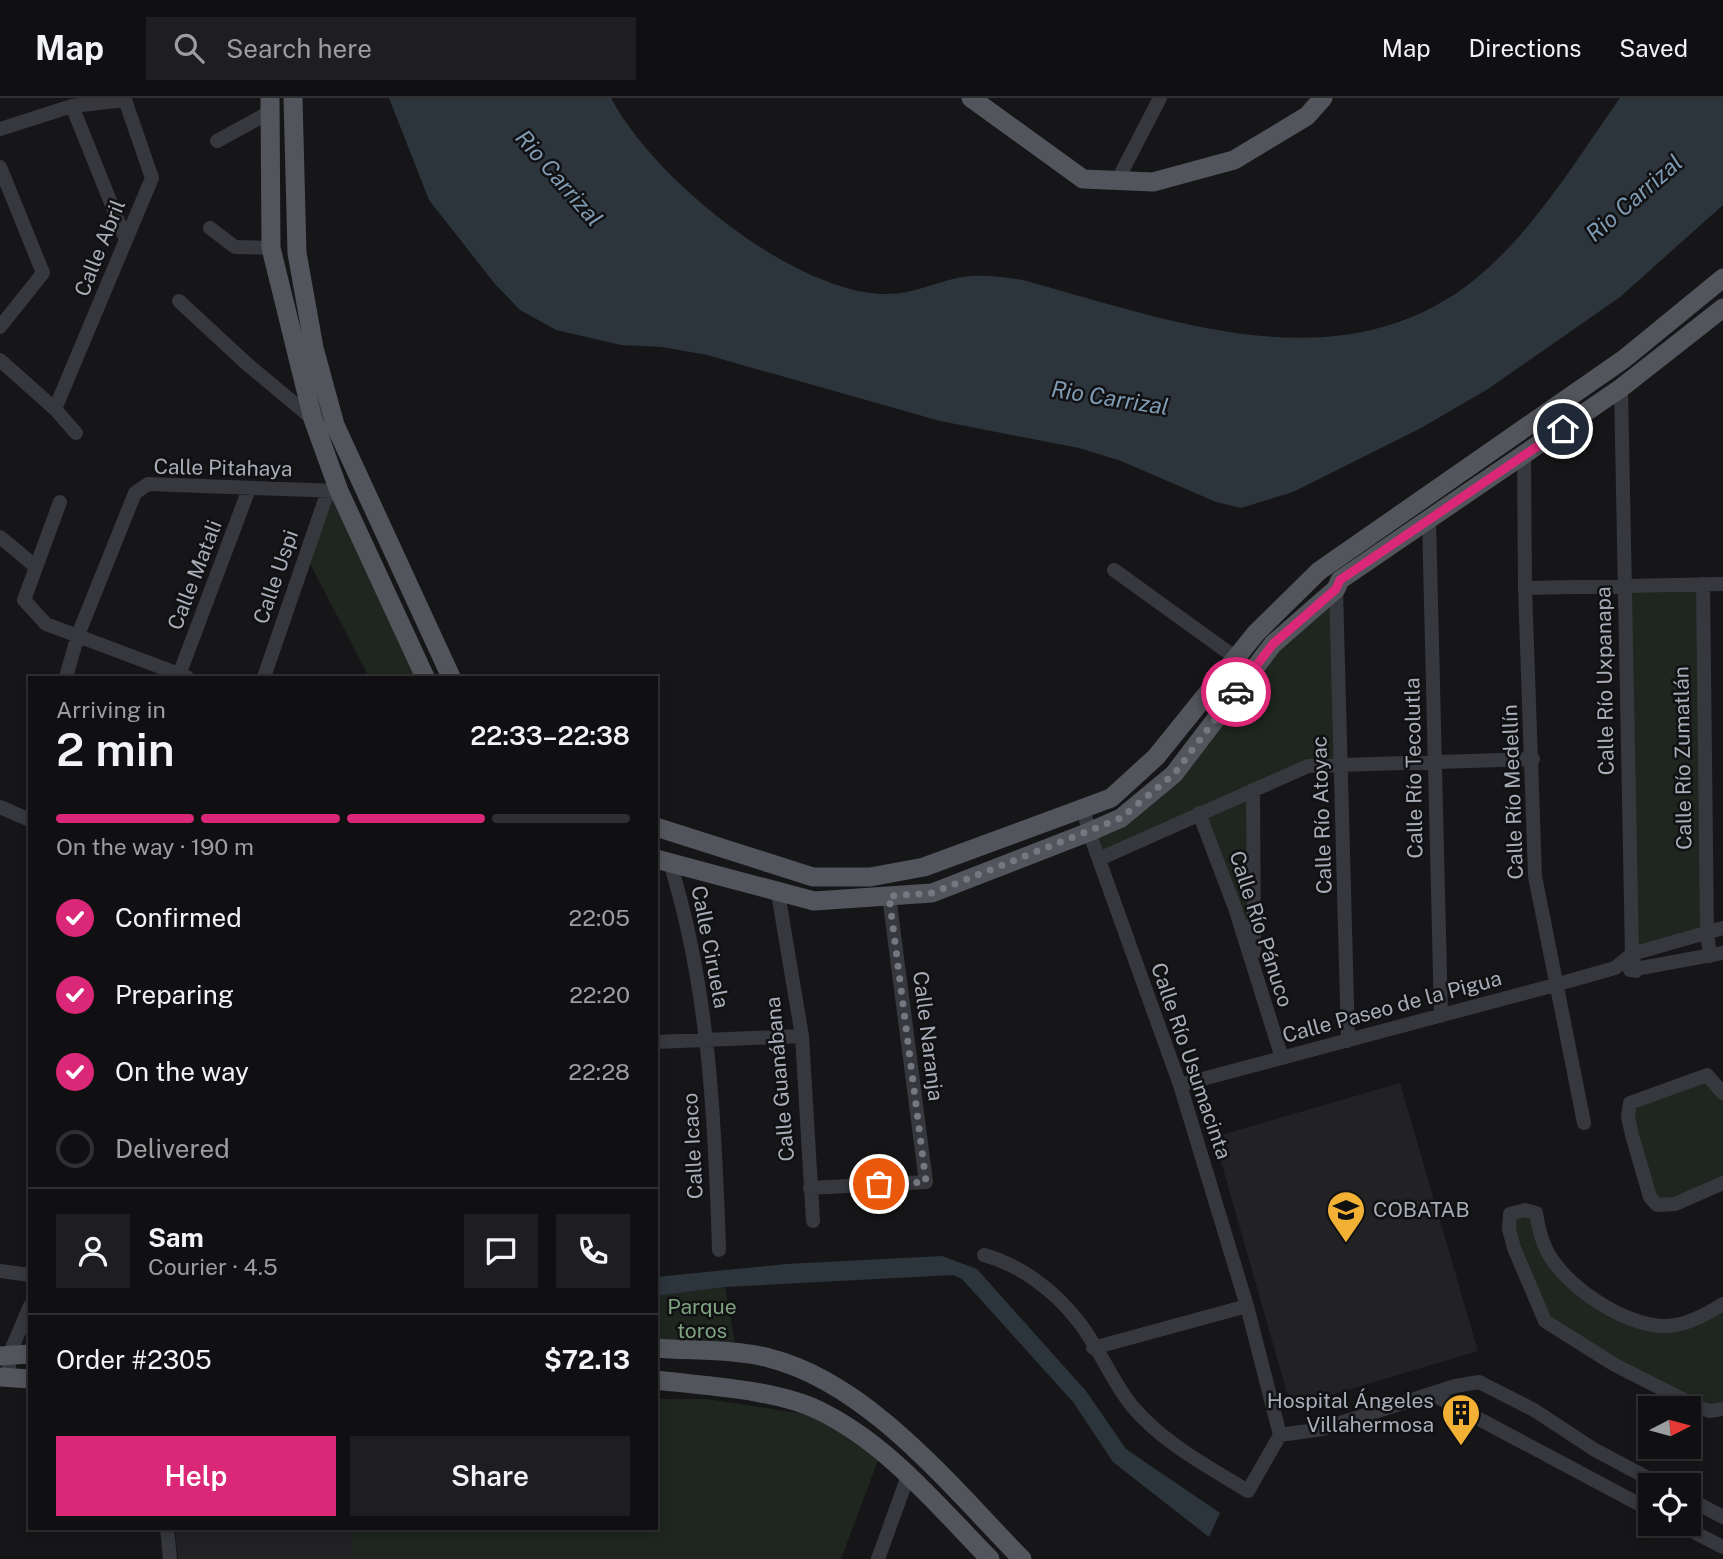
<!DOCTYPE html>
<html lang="en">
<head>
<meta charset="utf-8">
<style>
	:root { --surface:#101012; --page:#1e1e20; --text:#f1f3f6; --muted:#9c9d9f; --line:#303032; --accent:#db2777 }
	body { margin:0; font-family:"Public Sans",sans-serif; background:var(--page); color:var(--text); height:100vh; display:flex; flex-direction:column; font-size:26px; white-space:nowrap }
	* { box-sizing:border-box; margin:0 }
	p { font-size:23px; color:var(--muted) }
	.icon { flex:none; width:38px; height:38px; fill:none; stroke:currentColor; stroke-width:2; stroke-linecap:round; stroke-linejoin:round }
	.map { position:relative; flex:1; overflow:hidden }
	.details { position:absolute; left:28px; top:578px; width:630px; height:854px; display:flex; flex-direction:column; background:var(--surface); border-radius:0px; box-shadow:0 4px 10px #0003,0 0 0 2px var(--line) }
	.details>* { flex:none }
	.needle { width:46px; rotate:84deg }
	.controls { position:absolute; left:1638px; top:1298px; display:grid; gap:14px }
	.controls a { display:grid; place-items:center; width:63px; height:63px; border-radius:0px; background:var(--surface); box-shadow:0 4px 10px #0003,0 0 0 2px var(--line); font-size:35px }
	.pin { position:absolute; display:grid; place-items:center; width:60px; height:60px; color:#fff; margin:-30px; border:4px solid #fff; border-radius:50%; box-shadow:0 2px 7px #0007 }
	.courier { position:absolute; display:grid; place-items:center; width:70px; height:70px; margin:-35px; border:5px solid #db2777; border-radius:50%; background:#fff; color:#222; box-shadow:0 2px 9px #0007 }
	.overview em { font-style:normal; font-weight:600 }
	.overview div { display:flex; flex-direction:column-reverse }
	.overview { display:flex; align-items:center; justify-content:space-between; height:119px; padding:0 28px }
	h1 { font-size:46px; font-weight:600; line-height:52px }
	.bar { display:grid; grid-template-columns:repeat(4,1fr); gap:10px 7px; align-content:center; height:84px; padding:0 28px }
	.bar i { height:9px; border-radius:5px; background:var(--line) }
	.bar .current { background:var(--accent) }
	.bar p { grid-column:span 4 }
	.line { display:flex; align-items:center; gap:18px; padding:0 28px; border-top:2px solid var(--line) }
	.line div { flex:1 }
	.round { display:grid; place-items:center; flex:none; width:74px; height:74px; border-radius:0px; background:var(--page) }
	ol { padding:0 28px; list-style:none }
	li { display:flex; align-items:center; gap:21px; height:77px }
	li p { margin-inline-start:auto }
	li .icon { padding:7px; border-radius:50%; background:var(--accent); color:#fff; stroke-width:4 }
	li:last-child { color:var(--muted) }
	li i { width:38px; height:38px; border:4px solid var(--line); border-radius:50% }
	.cta { display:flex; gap:14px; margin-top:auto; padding:14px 28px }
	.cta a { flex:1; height:80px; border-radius:0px; background:var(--accent); color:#fff; font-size:28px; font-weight:600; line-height:80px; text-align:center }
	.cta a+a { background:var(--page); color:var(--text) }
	header { display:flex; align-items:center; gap:42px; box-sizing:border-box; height:98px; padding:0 35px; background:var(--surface); border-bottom:2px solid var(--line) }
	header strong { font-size:33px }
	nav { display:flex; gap:38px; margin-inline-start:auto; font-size:24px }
	.search { width:490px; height:63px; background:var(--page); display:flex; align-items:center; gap:18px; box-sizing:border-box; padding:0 24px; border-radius:0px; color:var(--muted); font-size:26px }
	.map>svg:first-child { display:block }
</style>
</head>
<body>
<header>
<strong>Map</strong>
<div class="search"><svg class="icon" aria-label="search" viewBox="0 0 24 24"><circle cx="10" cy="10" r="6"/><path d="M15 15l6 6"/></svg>Search here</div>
<nav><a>Map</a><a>Directions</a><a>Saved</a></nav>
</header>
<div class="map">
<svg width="1723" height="1461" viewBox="0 0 1723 1461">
	<rect width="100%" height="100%" fill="#161618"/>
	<path fill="#222225" d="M1400 985 1478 1253 1291 1309 1214 1039Z
		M175 1430H353V1461H178Z"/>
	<path fill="#1e261f" d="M328 393 425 579H369L306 458Z
		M1624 486H1703L1707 834 1632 856Z
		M1336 491 1341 667 1308 668 1254 692V873L1199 715 1099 761 1089 734 1174 676 1273 546Z
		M1707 977 1723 995V1084L1657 1107 1630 1005Z
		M1525 1112 1536 1115 1547 1153 1603 1206 1662 1228 1723 1206V1311L1709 1313 1545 1223 1509 1129Z
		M725 1189 736 1251 656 1247V1198Z
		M656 1301H707L810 1317 880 1357 841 1461H353V1430H656Z"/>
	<path fill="#2c353c" d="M389 0H611C653 80 790 192 882 196 916 197 940 181 970 178 988 177 1005 179 1023 182 1176 224 1352 293 1487 171 1540 123 1579 58 1620 0H1723V107L1620 199 1488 291 1421 330 1293 394 1241 410 1216 404 1121 363 1079 350 940 323 707 257 662 249 621 247 556 232 520 212 495 186 429 102Z
		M942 1158 977 1171 1086 1293 1126 1351 1220 1415 1209 1439 1113 1364 1073 1304 962 1181 953 1177 725 1189 656 1198V1179L786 1166Z"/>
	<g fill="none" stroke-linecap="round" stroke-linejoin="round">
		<path stroke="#37383d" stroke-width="14" d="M72 8 125 140
			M0 31 72 8 125 2 152 80 55 311
			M217 43 270 14
			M0 69 43 175 0 229
			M1117 83 1160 0
			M210 130 235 149 271 150
			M179 203 247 266 313 321
			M0 262 55 311 76 335
			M1621 290 1632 856 1636 873
			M1524 357 1525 490 1535 778 1584 1025
			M60 404 24 502 46 526 187 579
			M1429 421 1441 918
			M0 439 36 469
			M1114 472 1236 560
			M1703 486 1707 834 1710 858
			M1525 490 1723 486
			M1336 491 1348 943
			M179 577 249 391
			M66 579 78 537 135 395 148 386 339 393
			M264 579 328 393
			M1253 692 1254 855
			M0 709 30 722
			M1083 710 1089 734 1180 987 1247 1208
			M1199 715 1235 810 1282 960
			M1099 761 1308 668 1533 661
			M670 765C709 890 715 1022 719 1152
			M778 795 802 938 813 1123
			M1630 872 1723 855
			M656 944 802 938
			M1180 987 1555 887 1615 870 1632 856 1723 830
			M1723 995 1707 977 1630 1005 1628 1019 1632 1037 1650 1099 1657 1107 1675 1106 1723 1085
			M810 1090 926 1084 889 798
			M984 1157C1020 1167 1054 1192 1078 1223 1099 1249 1111 1282 1132 1308 1163 1345 1207 1368 1248 1393L1280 1337 1247 1208 1093 1250
			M0 1173 30 1177
			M1723 1206C1706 1217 1684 1229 1663 1228 1623 1227 1563 1187 1546 1151 1541 1140 1538 1128 1536 1115L1525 1112 1510 1116 1509 1131 1514 1150 1545 1223 1615 1267 1698 1309 1709 1313 1723 1311
			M9 1280V1257L30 1208
			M1434 1297 1650 1412
			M1280 1337 1322 1331 1455 1288 1479 1284 1534 1312 1595 1352 1663 1388
			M1689 1401 1723 1419
			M1678 1426 1723 1449
			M167 1430 170 1461
			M878 1461 908 1378"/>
		<path stroke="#53555c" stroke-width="19" d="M270 0 271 150 313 321 339 393 425 579
			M293 0 297 155 314 250 335 327 451 579
			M971 0 1083 81 1153 84 1234 62 1307 18 1323 0
			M656 729 813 779H870L924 769 1111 700 1156 659 1256 535 1319 473 1624 261 1723 180
			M656 761 814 803 932 795 1089 734 1121 720 1174 676 1273 546 1336 491 1340 482 1621 290 1723 210
			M656 1250C691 1253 736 1251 769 1260 869 1285 952 1390 1022 1461
			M0 1258 30 1256
			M0 1279 30 1281
			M656 1282C705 1288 774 1291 818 1312 887 1345 937 1407 990 1461"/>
	</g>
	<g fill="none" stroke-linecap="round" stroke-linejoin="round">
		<path stroke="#757880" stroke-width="7" stroke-dasharray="0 12.6" d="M879 1086 926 1084 889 798 932 795 1121 720 1174 676 1236 594"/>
		<path stroke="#db2777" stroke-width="9" d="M1236 594 1273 546 1336 491 1340 482 1563 331"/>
	</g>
	<defs>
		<symbol id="school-pin" viewBox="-11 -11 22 30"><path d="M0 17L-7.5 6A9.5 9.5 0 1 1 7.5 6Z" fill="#f2b134" stroke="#111113"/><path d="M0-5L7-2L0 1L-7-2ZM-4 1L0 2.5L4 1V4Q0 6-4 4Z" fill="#111"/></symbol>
		<symbol id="building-pin" viewBox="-11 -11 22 30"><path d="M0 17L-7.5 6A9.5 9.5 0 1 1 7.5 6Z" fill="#f2b134" stroke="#111113"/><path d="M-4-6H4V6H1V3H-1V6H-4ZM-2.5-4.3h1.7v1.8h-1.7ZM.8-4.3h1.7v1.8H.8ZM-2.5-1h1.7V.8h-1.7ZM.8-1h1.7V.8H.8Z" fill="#111"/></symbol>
	</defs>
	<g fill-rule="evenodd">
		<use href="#school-pin" x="1324" y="1090" width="44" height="60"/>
		<use href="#building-pin" x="1439" y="1293" width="44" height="60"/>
	</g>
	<g text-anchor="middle" stroke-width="5" stroke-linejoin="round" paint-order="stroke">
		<g font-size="21" fill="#a8adb8" stroke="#111113">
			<text transform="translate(100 150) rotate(-68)" y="7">Calle Abril</text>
			<text transform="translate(223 370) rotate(1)" y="7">Calle Pitahaya</text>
			<text transform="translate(195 477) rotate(-69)" y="7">Calle Matali</text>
			<text transform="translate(276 479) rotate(-71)" y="7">Calle Uspi</text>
			<text transform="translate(1605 583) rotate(-91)" y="7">Calle Río Uxpanapa</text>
			<text transform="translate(1683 660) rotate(-91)" y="7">Calle Río Zumatlán</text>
			<text transform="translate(1414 670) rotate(-91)" y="7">Calle Río Tecolutla</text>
			<text transform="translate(1513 694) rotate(-92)" y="7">Calle Río Medellín</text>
			<text transform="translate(1322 717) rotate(-92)" y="7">Calle Río Atoyac</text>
			<text transform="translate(1261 831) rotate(72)" y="7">Calle Río Pánuco</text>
			<text transform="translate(710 849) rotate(79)" y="7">Calle Ciruela</text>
			<text transform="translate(1392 909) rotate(-15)" y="7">Calle Paseo de la Pigua</text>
			<text transform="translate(928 938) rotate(83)" y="7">Calle Naranja</text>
			<text transform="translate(1191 963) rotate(71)" y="7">Calle Río Usumacinta</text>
			<text transform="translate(780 981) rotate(-95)" y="7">Calle Guanábana</text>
			<text transform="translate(693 1048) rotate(-93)" y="7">Calle Icaco</text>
		</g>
		<g font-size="21" fill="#a8adb8" stroke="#111113" text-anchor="start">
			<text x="1373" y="1119">COBATAB</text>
			<text x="1434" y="1310" text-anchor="end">Hospital Ángeles<tspan x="1434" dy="24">Villahermosa</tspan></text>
		</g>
		<g font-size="21" fill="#7fa381" stroke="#111113">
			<text x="702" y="1216">Parque<tspan x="702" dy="24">toros</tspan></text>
		</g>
		<g font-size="23" font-style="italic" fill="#7f9bb3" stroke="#111113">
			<text transform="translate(559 80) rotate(49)" y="8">Rio Carrizal</text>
			<text transform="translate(1634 100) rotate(-41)" y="8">Rio Carrizal</text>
			<text transform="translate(1110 300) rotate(9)" y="8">Rio Carrizal</text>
		</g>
	</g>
</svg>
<div class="controls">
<a><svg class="needle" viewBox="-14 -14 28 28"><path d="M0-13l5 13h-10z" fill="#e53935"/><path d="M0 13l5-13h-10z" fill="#9c9d9f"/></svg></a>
<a><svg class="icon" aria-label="locate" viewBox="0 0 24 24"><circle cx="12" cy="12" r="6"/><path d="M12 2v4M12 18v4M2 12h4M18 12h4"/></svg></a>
</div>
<div class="pin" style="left:879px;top:1086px;background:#ea580c"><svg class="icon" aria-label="bag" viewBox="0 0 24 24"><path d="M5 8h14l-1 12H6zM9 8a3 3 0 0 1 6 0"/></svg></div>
<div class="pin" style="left:1563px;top:331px;background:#1f2937"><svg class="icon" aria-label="home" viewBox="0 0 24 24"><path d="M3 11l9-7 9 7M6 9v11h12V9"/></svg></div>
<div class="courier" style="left:1236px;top:594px"><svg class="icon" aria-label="car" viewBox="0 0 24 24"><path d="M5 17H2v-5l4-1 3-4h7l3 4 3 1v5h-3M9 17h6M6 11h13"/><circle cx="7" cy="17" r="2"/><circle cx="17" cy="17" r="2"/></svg></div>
<section class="details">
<div class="overview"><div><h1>2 min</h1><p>Arriving in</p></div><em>22:33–22:38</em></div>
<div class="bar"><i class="current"></i><i class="current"></i><i class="current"></i><i></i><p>On the way · 190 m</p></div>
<ol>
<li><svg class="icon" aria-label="check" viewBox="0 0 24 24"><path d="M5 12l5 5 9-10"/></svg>Confirmed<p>22:05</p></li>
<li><svg class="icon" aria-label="check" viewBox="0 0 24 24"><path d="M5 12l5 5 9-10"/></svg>Preparing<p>22:20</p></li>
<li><svg class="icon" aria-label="check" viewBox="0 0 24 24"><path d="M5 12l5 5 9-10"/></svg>On the way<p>22:28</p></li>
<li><i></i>Delivered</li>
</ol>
<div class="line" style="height:126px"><a class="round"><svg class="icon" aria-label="person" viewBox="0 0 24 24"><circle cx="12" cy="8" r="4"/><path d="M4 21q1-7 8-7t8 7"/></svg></a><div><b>Sam</b><p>Courier · 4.5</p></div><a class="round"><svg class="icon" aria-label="chat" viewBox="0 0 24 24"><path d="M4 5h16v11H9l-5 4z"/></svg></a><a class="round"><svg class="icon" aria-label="phone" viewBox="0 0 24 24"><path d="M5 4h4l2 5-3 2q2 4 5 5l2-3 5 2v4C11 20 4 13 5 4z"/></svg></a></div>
<div class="line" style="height:91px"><div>Order #2305</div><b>$72.13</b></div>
<div class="cta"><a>Help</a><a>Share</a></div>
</section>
</div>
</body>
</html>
